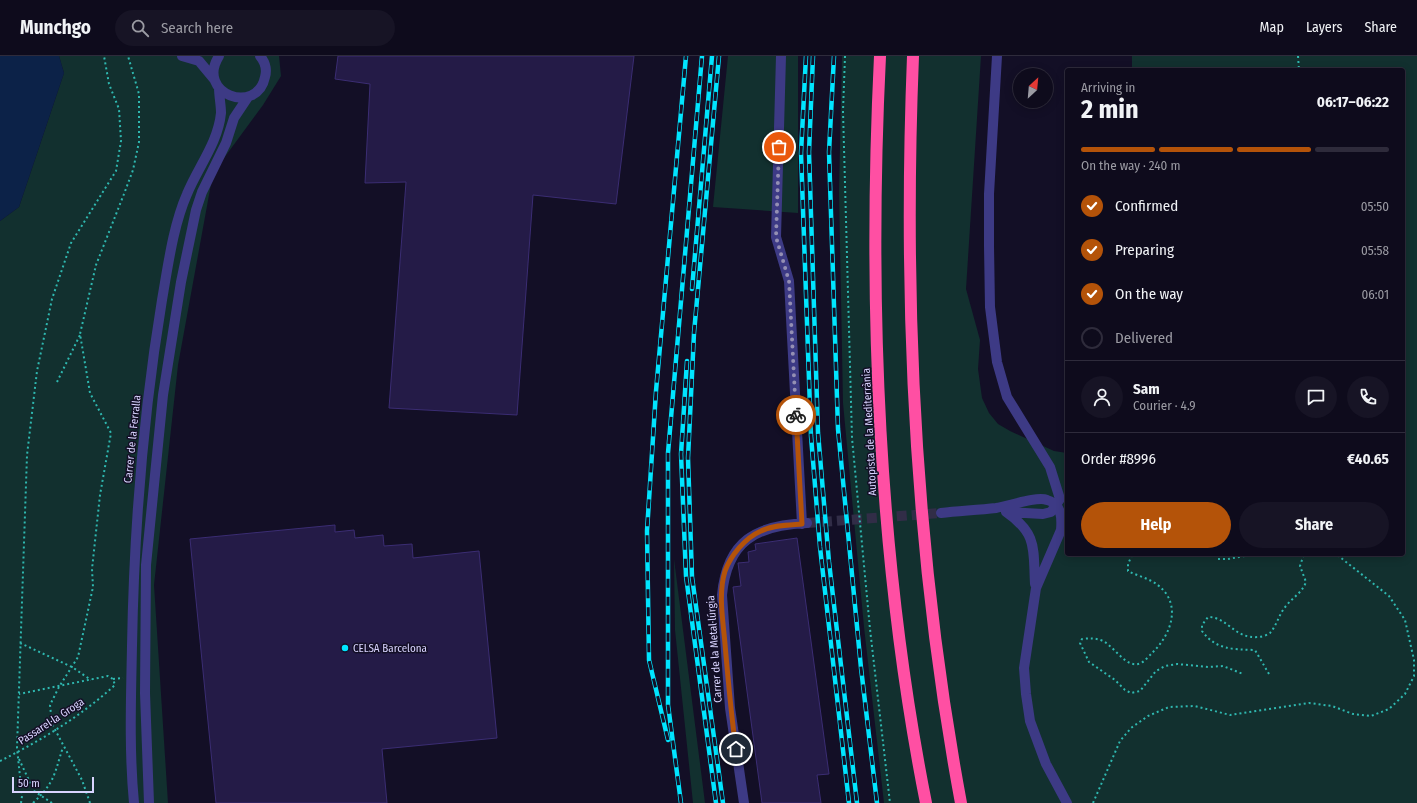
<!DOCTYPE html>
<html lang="en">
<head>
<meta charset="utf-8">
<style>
	:root { --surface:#0e0b1c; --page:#171425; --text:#f1f3f6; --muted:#9b9ba3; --line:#2e2b3b; --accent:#b45309 }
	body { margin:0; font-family:"Fira Sans Condensed",sans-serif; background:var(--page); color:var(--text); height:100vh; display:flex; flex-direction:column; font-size:15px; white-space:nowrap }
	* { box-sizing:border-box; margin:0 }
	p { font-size:13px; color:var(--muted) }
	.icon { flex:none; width:22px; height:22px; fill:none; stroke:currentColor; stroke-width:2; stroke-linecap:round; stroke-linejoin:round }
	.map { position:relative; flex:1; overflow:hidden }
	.panel { position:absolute; left:1065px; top:12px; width:340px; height:488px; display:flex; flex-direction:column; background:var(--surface); border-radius:4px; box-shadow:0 2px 10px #0003,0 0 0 1px var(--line) }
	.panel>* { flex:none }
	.needle { width:26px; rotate:26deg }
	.tools { position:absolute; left:1013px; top:12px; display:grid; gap:8px }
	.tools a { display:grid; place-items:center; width:40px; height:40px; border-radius:50%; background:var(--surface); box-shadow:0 2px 10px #0003,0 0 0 1px var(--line); font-size:20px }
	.scale { position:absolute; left:12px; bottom:10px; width:82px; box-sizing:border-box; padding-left:4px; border:2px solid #d9d4ff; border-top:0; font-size:11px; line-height:14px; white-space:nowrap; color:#d9d4ff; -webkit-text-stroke:3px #130f26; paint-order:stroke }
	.pin { position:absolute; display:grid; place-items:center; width:34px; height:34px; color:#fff; margin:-17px; border:2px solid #fff; border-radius:50%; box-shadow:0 1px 4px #0007 }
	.courier { position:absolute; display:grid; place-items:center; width:40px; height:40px; margin:-20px; border:3px solid #b45309; border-radius:50%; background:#fff; color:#222; box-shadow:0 1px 5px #0007 }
	.head em { font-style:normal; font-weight:700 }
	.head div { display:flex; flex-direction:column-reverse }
	.head { display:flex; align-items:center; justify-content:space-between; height:68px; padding:0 16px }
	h1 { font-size:26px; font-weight:700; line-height:30px }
	.bar { display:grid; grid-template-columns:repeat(4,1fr); gap:6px 4px; align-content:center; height:48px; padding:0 16px }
	.bar i { height:5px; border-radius:3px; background:var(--line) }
	.bar .selected { background:var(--accent) }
	.bar p { grid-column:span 4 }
	.line { display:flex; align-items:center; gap:10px; padding:0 16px; border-top:1px solid var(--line) }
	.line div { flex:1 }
	.round { display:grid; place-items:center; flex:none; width:42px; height:42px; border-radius:21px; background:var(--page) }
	ol { padding:0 16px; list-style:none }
	li { display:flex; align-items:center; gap:12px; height:44px }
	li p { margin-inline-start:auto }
	li .icon { padding:4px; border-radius:50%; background:var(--accent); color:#fff; stroke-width:4 }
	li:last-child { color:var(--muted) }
	li i { width:22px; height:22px; border:2px solid var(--line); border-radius:50% }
	.cta { display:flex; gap:8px; margin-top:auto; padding:8px 16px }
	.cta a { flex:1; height:46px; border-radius:24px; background:var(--accent); color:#fff; font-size:16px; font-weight:700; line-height:46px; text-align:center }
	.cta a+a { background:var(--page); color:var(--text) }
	header { display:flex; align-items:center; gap:24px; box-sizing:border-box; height:56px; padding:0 20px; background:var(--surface); border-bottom:1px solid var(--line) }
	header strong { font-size:19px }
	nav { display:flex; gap:22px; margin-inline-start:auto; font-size:14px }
	.search { width:280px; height:36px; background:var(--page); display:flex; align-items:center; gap:10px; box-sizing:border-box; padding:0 14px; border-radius:22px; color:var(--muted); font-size:15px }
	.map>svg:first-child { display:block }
</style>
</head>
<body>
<header>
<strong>Munchgo</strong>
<div class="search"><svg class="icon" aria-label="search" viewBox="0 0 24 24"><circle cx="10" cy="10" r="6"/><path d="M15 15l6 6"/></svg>Search here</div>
<nav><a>Map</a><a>Layers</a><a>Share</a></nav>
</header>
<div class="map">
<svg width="1417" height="747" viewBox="0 0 1417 747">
	<rect width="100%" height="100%" fill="#130f26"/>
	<path fill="#12302f" d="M59 0H279L281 20 263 49 213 117 178 309 154 529 168 747H0V165L19 151 64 17Z
		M728 0H798V157L713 151Z
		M842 0H981L966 233 980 284 978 313 982 342 989 357 998 368 1010 375 1054 395 1067 397V498H1403V14H1132V0H1417V747H884L864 571 843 347 839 135Z
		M674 503 705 747H693L675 574Z"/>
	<path fill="#0c2248" d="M0 0H59L64 17 19 151 0 165Z"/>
	<path fill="#241b47" stroke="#3b2d73" d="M338 0H634L616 148 533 139 517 359 389 352 406 126 365 127 370 28 335 23Z
		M335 469V476L354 474 355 482 383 479 384 490 412 488 413 502 479 495 497 682 382 693 387 747H216L190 483Z
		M797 482 829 718 817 719 821 747H762L733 531 741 530 738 507 749 506 748 496 756 494 755 488Z"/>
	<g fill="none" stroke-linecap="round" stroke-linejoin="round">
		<path stroke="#312d47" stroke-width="10" stroke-dasharray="10 5" stroke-linecap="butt" d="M807 467 941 457"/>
		<path stroke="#2fb8b0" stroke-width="2" stroke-dasharray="2 3" stroke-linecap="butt" d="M845 0 843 55 852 382 870 573 890 747
			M1298 0 1299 14
			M57 326 80 279
			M1132 499 1128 508V515C1138 520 1151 523 1159 530 1182 549 1171 579 1152 597 1149 600 1145 605 1141 607 1127 614 1115 591 1103 585 1096 582 1090 582 1082 583L1080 587 1089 606 1115 624 1125 634 1131 637 1140 635 1156 615 1165 610 1177 608 1208 611 1223 610 1243 618
			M1218 503H1228L1256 498
			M20 587 72 611 91 624
			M1269 618 1255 594C1232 593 1216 594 1202 575V569L1208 561C1228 561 1234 583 1258 581 1262 581 1267 579 1270 577 1277 569 1279 558 1286 550 1293 541 1302 537 1306 526L1300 510 1304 498
			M113 623 123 622
			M19 703 34 735 52 747
			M0 705C42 684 81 660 115 629L113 623 108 620 19 638
			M21 747 22 740 17 692 27 399 37 315 52 243 71 187 116 115 121 85 119 53 109 28 104 0
			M33 747C55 726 54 719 63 691
			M90 747 82 724 52 668 50 649 59 631 78 601 93 531 92 513 100 439 111 377 90 337 80 278 96 209 124 138 133 114 139 86V38L128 0
			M1093 747 1120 685 1131 672 1148 660 1169 651 1195 650 1230 659 1309 647 1332 650 1353 658 1371 660 1389 653 1405 638 1414 620V604L1405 564 1389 540 1336 498"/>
		<path stroke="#3d3a85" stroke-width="10" d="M182 0 199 5 214 23
			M219 0C195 38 257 60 265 21 267 14 265 6 260 0
			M781 0 776 181 789 225 802 468
			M997 0 989 138V190L990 251 997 306 1007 341 1050 411 1060 443 1051 456 1043 458 1006 456
			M1006 456C1038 478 1033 493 1035 528
			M941 457C960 455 978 454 996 452 1009 450 1037 440 1047 444 1062 448 1062 462 1061 474L1036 532 1024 612 1026 638 1030 665 1046 708 1067 747
			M134 747C129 695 131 642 132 590 134 474 143 359 162 244 168 210 173 170 187 138 198 111 218 87 221 57 221 49 219 40 219 32
			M149 747 145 637 146 509 163 339 181 226 196 154 202 136 226 87 234 62 248 41
			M744 747 730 652 722 539C727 485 756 469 807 467"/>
		<path stroke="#ff4fa3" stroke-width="12" d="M880 0C868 245 878 506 926 747
			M913 0C903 250 915 501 961 747"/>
		<defs>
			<path id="rail" d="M719 0 694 277 688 402 692 521 723 747
				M806 0 801 97 811 380 820 491 849 747
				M813 0 809 96 818 377 829 506 857 747
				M834 0 829 96 838 373 861 612 877 747
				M692 233 712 0
				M687 305 681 398 686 520 716 747
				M668 684 649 604 647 475 656 335 686 0
				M681 747 668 649V397L702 0"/>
		</defs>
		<use href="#rail" stroke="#00e5ff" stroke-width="4.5"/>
		<use href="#rail" stroke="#130f26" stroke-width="3" stroke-dasharray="9" stroke-linecap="butt"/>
	</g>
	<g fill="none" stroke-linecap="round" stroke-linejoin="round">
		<path stroke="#948fb3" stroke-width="4" stroke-dasharray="0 7.2" d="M779 91 776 181 789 225 796 359"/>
		<path stroke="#b45309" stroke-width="5" d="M736 693C731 658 728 623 725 588 723 564 718 538 725 515 731 499 745 482 761 475 773 469 789 469 802 468L796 359"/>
	</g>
	<circle fill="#00e5ff" stroke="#130f26" stroke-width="1.5" cx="345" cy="592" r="4"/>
	<g text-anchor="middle" stroke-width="3" stroke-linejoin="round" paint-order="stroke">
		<g font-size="11" fill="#d9d4ff" stroke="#130f26">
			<text transform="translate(869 376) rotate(-93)" y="4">Autopista de la Mediterrània</text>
			<text transform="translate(132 383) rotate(-84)" y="4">Carrer de la Ferralla</text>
			<text transform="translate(714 593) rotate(-94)" y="4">Carrer de la Metal·lúrgia</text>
			<text transform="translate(51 665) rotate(-33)" y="4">Passarel·la Groga</text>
		</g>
		<g font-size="11" fill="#d9d4ff" stroke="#130f26" text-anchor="start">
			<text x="353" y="596">CELSA Barcelona</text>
		</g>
	</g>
</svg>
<div class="tools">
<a><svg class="needle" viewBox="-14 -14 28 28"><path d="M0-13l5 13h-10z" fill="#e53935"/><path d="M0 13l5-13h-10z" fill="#9b9ba3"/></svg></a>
</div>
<div class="scale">50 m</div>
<div class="pin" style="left:779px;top:91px;background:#ea580c"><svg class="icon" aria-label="bag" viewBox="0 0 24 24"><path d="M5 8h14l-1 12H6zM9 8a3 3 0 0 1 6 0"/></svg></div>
<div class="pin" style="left:736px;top:693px;background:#1f2937"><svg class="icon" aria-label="home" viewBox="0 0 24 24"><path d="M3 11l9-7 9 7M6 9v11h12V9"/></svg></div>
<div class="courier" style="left:796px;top:359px"><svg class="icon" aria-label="bike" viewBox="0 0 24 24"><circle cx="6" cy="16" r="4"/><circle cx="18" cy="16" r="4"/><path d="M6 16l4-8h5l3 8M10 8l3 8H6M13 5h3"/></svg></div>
<section class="panel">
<div class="head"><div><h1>2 min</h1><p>Arriving in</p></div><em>06:17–06:22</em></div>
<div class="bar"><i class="selected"></i><i class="selected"></i><i class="selected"></i><i></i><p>On the way · 240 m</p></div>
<ol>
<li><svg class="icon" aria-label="check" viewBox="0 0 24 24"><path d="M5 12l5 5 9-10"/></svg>Confirmed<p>05:50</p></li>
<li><svg class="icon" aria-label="check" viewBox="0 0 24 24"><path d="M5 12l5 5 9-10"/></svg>Preparing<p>05:58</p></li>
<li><svg class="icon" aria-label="check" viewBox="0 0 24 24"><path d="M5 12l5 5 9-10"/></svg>On the way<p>06:01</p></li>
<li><i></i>Delivered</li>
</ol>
<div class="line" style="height:72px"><a class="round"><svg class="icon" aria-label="person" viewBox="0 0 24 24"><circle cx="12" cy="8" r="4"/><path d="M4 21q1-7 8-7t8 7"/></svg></a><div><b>Sam</b><p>Courier · 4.9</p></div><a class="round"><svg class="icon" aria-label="chat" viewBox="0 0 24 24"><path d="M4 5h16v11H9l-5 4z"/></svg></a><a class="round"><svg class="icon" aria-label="phone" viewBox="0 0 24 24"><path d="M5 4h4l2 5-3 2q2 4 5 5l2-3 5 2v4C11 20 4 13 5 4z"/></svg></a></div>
<div class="line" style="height:52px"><div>Order #8996</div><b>€40.65</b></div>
<div class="cta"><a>Help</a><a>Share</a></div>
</section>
</div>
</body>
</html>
